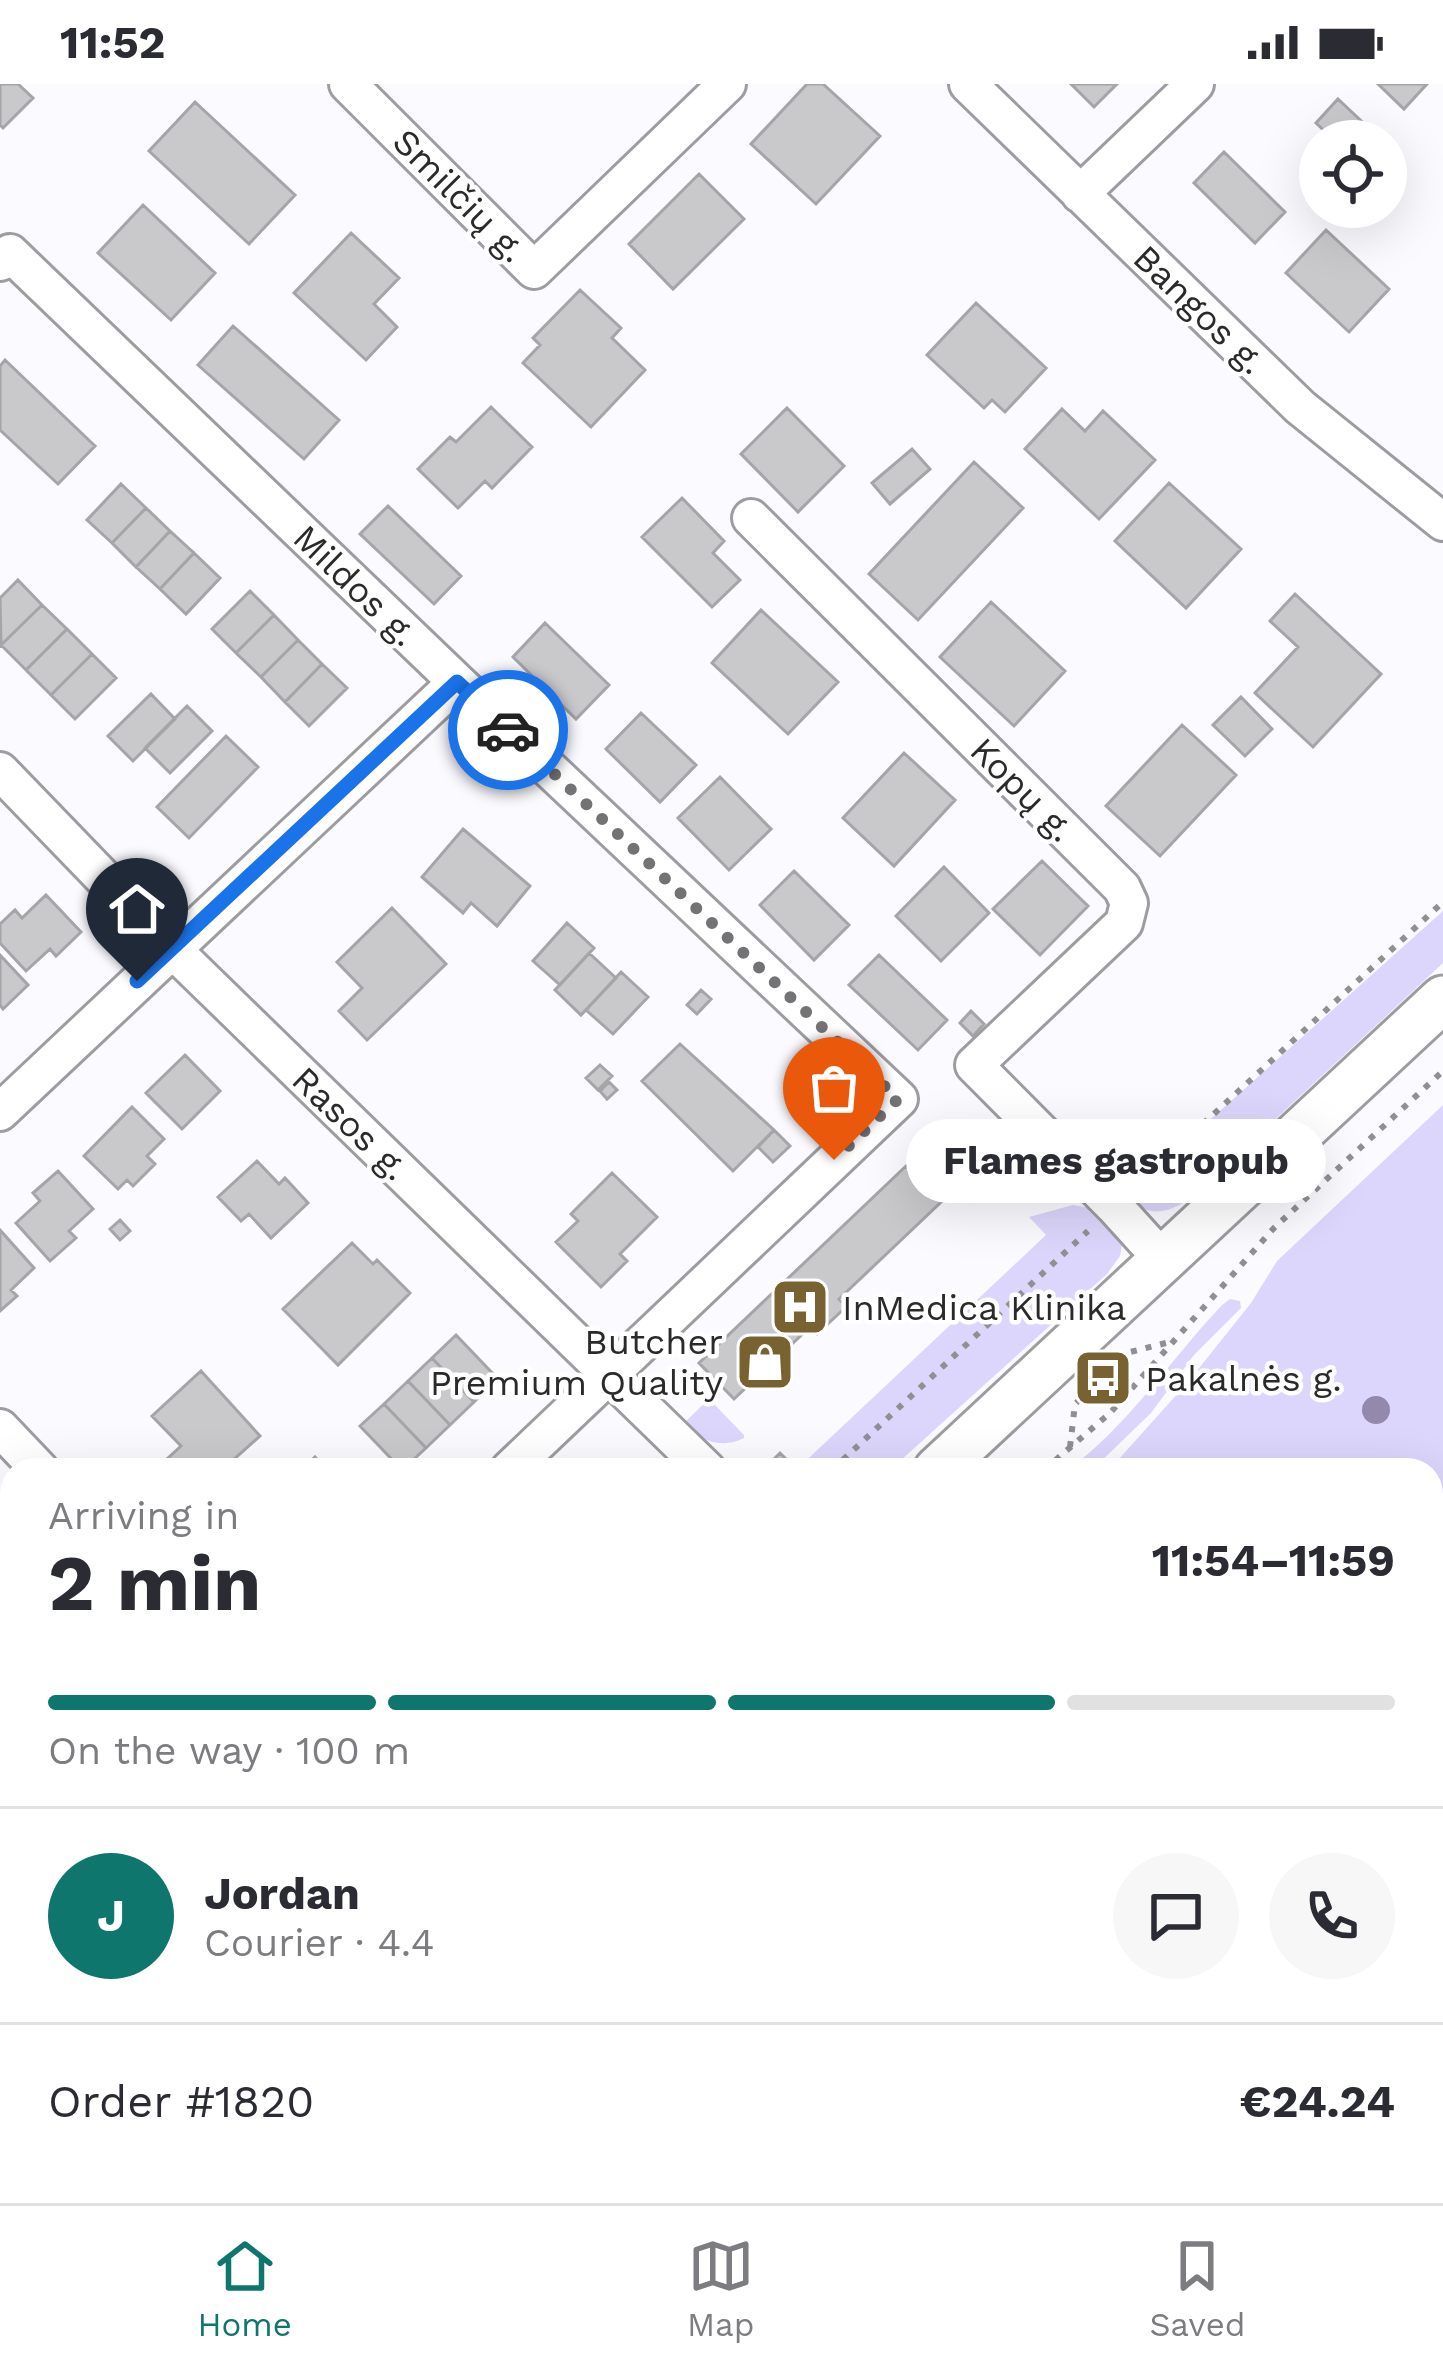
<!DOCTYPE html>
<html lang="en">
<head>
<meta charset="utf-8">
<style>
	:root { --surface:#fff; --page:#f7f7f7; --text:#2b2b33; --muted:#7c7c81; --line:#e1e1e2; --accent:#0f766e }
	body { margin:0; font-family:"Work Sans",sans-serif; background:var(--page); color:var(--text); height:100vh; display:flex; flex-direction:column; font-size:45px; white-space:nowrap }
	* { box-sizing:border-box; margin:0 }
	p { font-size:39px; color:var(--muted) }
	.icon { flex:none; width:66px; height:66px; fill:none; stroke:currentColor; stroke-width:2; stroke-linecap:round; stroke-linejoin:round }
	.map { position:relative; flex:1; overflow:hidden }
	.details { position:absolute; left:0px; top:1374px; width:1443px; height:747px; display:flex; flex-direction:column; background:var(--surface); border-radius:36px 36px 0 0; box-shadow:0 12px 48px #0002 }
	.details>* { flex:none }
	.fabs { position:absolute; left:1299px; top:36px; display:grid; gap:24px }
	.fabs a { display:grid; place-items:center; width:108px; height:108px; border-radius:50%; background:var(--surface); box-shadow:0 12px 48px #0002; font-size:60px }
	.pin { position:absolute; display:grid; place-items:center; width:102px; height:102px; color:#fff; margin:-123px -51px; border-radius:50% 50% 50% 0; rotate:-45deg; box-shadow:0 0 12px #0007 }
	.pin .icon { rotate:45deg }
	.courier { position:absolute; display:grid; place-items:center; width:120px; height:120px; margin:-60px; border:9px solid #1a73e8; border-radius:50%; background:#fff; color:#222; box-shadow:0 3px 15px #0007 }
	.bubble { position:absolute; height:84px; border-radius:42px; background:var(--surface); box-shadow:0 12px 48px #0002; font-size:39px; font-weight:700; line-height:84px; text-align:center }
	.overview em { font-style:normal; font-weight:700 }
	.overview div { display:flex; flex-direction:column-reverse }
	.overview { display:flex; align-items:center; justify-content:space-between; height:204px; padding:0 48px }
	h1 { font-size:78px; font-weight:700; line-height:90px }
	.bar { display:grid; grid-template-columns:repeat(4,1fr); gap:18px 12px; align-content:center; height:144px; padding:0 48px }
	.bar i { height:15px; border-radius:9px; background:var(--line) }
	.bar .selected { background:var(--accent) }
	.bar p { grid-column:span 4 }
	.line { display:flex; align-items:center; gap:30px; padding:0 48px; border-top:3px solid var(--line) }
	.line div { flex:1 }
	.round { display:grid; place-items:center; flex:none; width:126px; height:126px; border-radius:63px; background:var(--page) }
	.status { display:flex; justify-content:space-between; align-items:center; height:84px; padding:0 60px; background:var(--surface); direction:ltr }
	.status svg { height:33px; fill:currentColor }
	.tabs { display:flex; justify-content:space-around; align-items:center; height:168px; border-top:3px solid var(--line); background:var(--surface); font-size:33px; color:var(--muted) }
	.tabs a { display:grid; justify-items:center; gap:6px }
	.tabs .selected { color:var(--accent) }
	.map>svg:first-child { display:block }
</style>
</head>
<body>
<div class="status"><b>11:52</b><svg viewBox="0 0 49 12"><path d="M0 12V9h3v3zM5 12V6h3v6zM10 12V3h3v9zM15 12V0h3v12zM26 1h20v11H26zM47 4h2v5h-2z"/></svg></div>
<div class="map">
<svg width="1443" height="2119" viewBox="0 0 1443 2119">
	<rect width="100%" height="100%" fill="#fbfafe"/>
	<path fill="#ddd6fc" d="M1443 827V879L1191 1114C1167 1130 1147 1135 1126 1111Z
		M1443 1021V2119H1285L1278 2109H1431V1386H1109L1188 1298 1251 1219 1277 1177Z
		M1073 1121 1095 1125 1123 1155 1120 1172 1107 1190 890 1386H796L1046 1151 1029 1133Z
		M1230 1215 1240 1217 1241 1224 1194 1271 1151 1329 1092 1386H1068C1129 1341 1170 1276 1222 1221Z
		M709 1315 744 1351V1354C723 1365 697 1358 686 1337Z"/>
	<path fill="#c9c9cc" stroke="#a5a5a8" stroke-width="3" d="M0 0H18L33 14 3 44 0 41Z
		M807 0H823L880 52 816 120 751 60Z
		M1071 0H1117L1094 23Z
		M1378 0H1427L1404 25Z
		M1338 15 1373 48 1365 57H1335L1316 39Z
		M195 18 295 111 249 160 149 67Z
		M1224 68 1285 128 1255 159 1194 99Z
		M699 90 744 135 673 205 629 160Z
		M143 121 215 189 171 236 98 169Z
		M1326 146 1389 205 1349 248 1286 189Z
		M351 149 399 194 374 220 397 243 366 276 294 209Z
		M580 206 621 244 612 254 645 286 591 343 523 279 540 261 533 254Z
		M976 219 1046 284 1005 328 992 316 984 324 927 271Z
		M233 242 339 336 304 375 198 281Z
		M5 276 95 362 58 400 0 346V282Z
		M491 323 532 363 492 404 485 397 458 424 418 385 450 353 456 358Z
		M787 324 844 382 798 428 741 370Z
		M1062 325 1085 347 1103 327 1155 376 1099 435 1025 365Z
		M912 365 930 385 890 420 872 399Z
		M974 378 1023 424 918 536 869 490Z
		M1169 399 1241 465 1186 524 1115 457Z
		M121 400 146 424 112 459 87 436Z
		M682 414 724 457 713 469 740 496 712 523 642 453Z
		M388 422 461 492 434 520 360 450Z
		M146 424 170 447 136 483 112 459Z
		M170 447 194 469 160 505 136 483Z
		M194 469 220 494 186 530 160 505Z
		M18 496 42 521 1 561 0 514Z
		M250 507 274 531 236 569 212 545Z
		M1295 510 1381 590 1313 663 1255 609 1298 563 1270 537Z
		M991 518 1065 587 1014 642 940 573Z
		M42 521 67 545 26 586 1 561Z
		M761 526 838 598 788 650 712 579Z
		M274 531 298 556 261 593 236 569Z
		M545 539 609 601 576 635 513 573Z
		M67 545 92 570 51 611 26 586Z
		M298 556 322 580 285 618 261 593Z
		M92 570 116 594 75 635 51 611Z
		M322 580 347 604 309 642 285 618Z
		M151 610 175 635 133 677 108 652Z
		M1241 613 1272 645 1245 672 1213 641Z
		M187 622 212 647 170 689 145 664Z
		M641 629 696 681 660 718 606 665Z
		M1182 641 1236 691 1160 772 1106 722Z
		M226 652 258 683 189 754 157 723Z
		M904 669 955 716 894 782 843 734Z
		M720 693 771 745 729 786 678 734Z
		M463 745 530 802 497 842 471 819 463 829 422 793Z
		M1042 777 1088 822 1040 871 993 825Z
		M944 783 989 829 941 877 896 832Z
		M794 787 849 841 814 876 760 821Z
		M46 811 81 848 56 872 50 865 26 887 0 859V840L15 826 22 834Z
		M392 824 446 880 367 956 339 927 362 904 337 878Z
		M567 839 594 864 560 901 533 877Z
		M589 869 616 894 581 931 555 906Z
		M0 871 28 901 3 925 0 921Z
		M879 871 947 936 918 966 849 901Z
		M621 888 648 913 613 950 586 926Z
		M701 906 711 915 697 930 687 921Z
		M971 927 984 940 973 952 960 939Z
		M680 960 774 1046 733 1087 642 997Z
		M185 971 220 1007 182 1045 146 1009Z
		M600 981 612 992 598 1006 586 994Z
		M609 998 617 1006 607 1015 600 1007Z
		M132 1023 164 1055 147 1072 155 1080 133 1102 127 1096 118 1105 84 1072Z
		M942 1042 980 1082 957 1103 919 1063Z
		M774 1046 790 1062 773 1078 758 1063Z
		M919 1063 957 1103 839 1215 846 1223 817 1250 810 1243 734 1315 699 1279 906 1082 908 1084 918 1075 912 1070Z
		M257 1077 279 1100 285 1094 308 1119 271 1154 249 1130 241 1137 218 1113Z
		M58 1087 93 1125 69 1147 76 1154 50 1177 16 1139 40 1117 33 1109Z
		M612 1089 657 1133 620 1170 627 1177 601 1203 556 1158 578 1137 571 1130Z
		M120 1136 130 1147 120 1156 110 1145Z
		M0 1146 34 1184 11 1206 17 1212 0 1227Z
		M352 1159 373 1180 377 1176 410 1209 338 1281 283 1225Z
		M456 1251 498 1295 474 1318 432 1274Z
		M432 1274 474 1318 450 1341 408 1297Z
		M201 1287 260 1352 222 1386H155L181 1362 152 1332Z
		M408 1297 450 1341 426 1364 384 1320Z
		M384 1320 426 1364 402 1386 360 1342Z
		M780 1369 797 1386H779L771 1378Z
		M315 1373 327 1386H302Z
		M12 1465V1537L8 1540 0 1532V1476Z
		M579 2109H588L595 2119H564Z
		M640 2109H692L678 2119H648Z
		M808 2109H826L832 2119H795Z
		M927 2109H1023L1007 2119H934Z"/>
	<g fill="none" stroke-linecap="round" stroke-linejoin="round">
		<defs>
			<path id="minor" d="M348 0 534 186 727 0
				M968 0 1300 323 1443 438
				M1080 110 1195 0
				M0 178 10 169 457 598 899 1015 509 1386
				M751 434 1122 804 1129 819 1124 839 974 981 1114 1122 1163 1176
				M0 687 171 864 707 1386
				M0 1028 457 598
				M0 1344 40 1386
				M0 1868 12 1856
				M0 2087 12 2100
				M313 2109 318 2119
				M1234 2109 1240 2119"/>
			<path id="major" d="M937 1386 1443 915
				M149 2119 159 2109"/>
		</defs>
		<use href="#minor" stroke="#9d9ca0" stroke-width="42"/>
		<use href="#major" stroke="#9d9ca0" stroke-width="51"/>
		<path stroke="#909092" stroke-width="6" stroke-dasharray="6 9" stroke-linecap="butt" d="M1137 1101 1443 818
			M1070 1363 1075 1320 1130 1268 1170 1258
			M832 1386 1088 1147
			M1044 1386 1110 1329 1274 1144 1443 987
			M50 2119 61 2109
			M235 2119 246 2109"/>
		<use href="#minor" stroke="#fff" stroke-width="36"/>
		<use href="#major" stroke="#fff" stroke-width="45"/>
	</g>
	<circle fill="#9389ac" cx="1376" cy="1326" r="14"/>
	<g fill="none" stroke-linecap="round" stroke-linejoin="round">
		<path stroke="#737375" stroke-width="12" stroke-dasharray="0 21.6" d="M508 646 898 1015 834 1076"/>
		<path stroke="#1a73e8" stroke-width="15" d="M137 897 457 598 508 646"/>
	</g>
	<defs>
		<symbol id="hospital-square" viewBox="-11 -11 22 22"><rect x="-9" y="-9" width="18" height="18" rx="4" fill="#796232" stroke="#fff"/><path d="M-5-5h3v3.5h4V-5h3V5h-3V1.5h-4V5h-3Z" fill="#fff"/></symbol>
		<symbol id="shop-square" viewBox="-11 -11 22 22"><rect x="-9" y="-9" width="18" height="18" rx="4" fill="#796232" stroke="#fff"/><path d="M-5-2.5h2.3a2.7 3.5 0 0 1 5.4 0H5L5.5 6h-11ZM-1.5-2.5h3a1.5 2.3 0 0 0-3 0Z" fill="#fff"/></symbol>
		<symbol id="bus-square" viewBox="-11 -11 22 22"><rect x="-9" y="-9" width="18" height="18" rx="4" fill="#796232" stroke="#fff"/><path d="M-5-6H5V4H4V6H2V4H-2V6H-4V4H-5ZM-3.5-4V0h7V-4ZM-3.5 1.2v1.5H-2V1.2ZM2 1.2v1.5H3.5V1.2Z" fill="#fff"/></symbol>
	</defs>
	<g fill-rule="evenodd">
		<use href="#hospital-square" x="767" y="1190" width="66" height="66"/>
		<use href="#shop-square" x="732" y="1245" width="66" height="66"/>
		<use href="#bus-square" x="1070" y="1261" width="66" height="66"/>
	</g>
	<g text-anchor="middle" stroke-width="9" stroke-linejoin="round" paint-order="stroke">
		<g font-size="36" fill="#2a2a2b" stroke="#fff">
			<text transform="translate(460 111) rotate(45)" y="13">Smilčių g.</text>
			<text transform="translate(1200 225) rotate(44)" y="13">Bangos g.</text>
			<text transform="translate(356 501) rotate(44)" y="13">Mildos g.</text>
			<text transform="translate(1023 705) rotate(45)" y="13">Kopų g.</text>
			<text transform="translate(351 1039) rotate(44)" y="13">Rasos g.</text>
		</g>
		<g font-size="36" fill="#2a2a2b" stroke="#fff" text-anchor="start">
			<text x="842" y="1236">InMedica Klinika</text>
			<text x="723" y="1270" text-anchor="end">Butcher<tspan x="723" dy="41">Premium Quality</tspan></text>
			<text x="1145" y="1307">Pakalnės g.</text>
		</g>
	</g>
</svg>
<div class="fabs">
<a><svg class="icon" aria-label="locate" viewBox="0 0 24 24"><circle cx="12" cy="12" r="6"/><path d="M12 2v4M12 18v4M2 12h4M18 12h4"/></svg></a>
</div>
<div class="pin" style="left:834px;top:1076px;background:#ea580c"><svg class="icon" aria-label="bag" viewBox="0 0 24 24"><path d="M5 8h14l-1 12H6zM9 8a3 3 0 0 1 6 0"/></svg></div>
<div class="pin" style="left:137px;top:897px;background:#1f2937"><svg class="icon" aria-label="home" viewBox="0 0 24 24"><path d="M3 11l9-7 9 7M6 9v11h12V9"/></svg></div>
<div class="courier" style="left:508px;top:646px"><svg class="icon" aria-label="car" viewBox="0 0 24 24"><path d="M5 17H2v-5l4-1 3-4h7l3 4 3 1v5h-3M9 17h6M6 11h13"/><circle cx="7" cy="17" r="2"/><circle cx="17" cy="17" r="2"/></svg></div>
<div class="bubble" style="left:906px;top:1035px;width:420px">Flames gastropub</div>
<section class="details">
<div class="overview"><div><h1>2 min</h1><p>Arriving in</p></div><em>11:54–11:59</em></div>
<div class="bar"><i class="selected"></i><i class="selected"></i><i class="selected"></i><i></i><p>On the way · 100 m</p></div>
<div class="line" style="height:216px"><b class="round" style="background:var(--accent);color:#fff">J</b><div><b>Jordan</b><p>Courier · 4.4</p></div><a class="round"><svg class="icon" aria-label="chat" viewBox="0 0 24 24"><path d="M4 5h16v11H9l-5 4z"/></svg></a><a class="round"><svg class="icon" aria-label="phone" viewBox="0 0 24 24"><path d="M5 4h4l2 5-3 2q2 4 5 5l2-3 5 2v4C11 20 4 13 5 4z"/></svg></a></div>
<div class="line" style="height:156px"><div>Order #1820</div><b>€24.24</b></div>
</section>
</div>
<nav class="tabs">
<a class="selected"><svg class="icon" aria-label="home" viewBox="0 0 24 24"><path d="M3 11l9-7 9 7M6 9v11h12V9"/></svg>Home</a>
<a><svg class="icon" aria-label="map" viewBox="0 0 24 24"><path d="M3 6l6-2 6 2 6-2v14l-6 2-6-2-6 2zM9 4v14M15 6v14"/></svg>Map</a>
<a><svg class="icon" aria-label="saved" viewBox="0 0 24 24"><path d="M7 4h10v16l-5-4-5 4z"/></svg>Saved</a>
</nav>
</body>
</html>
